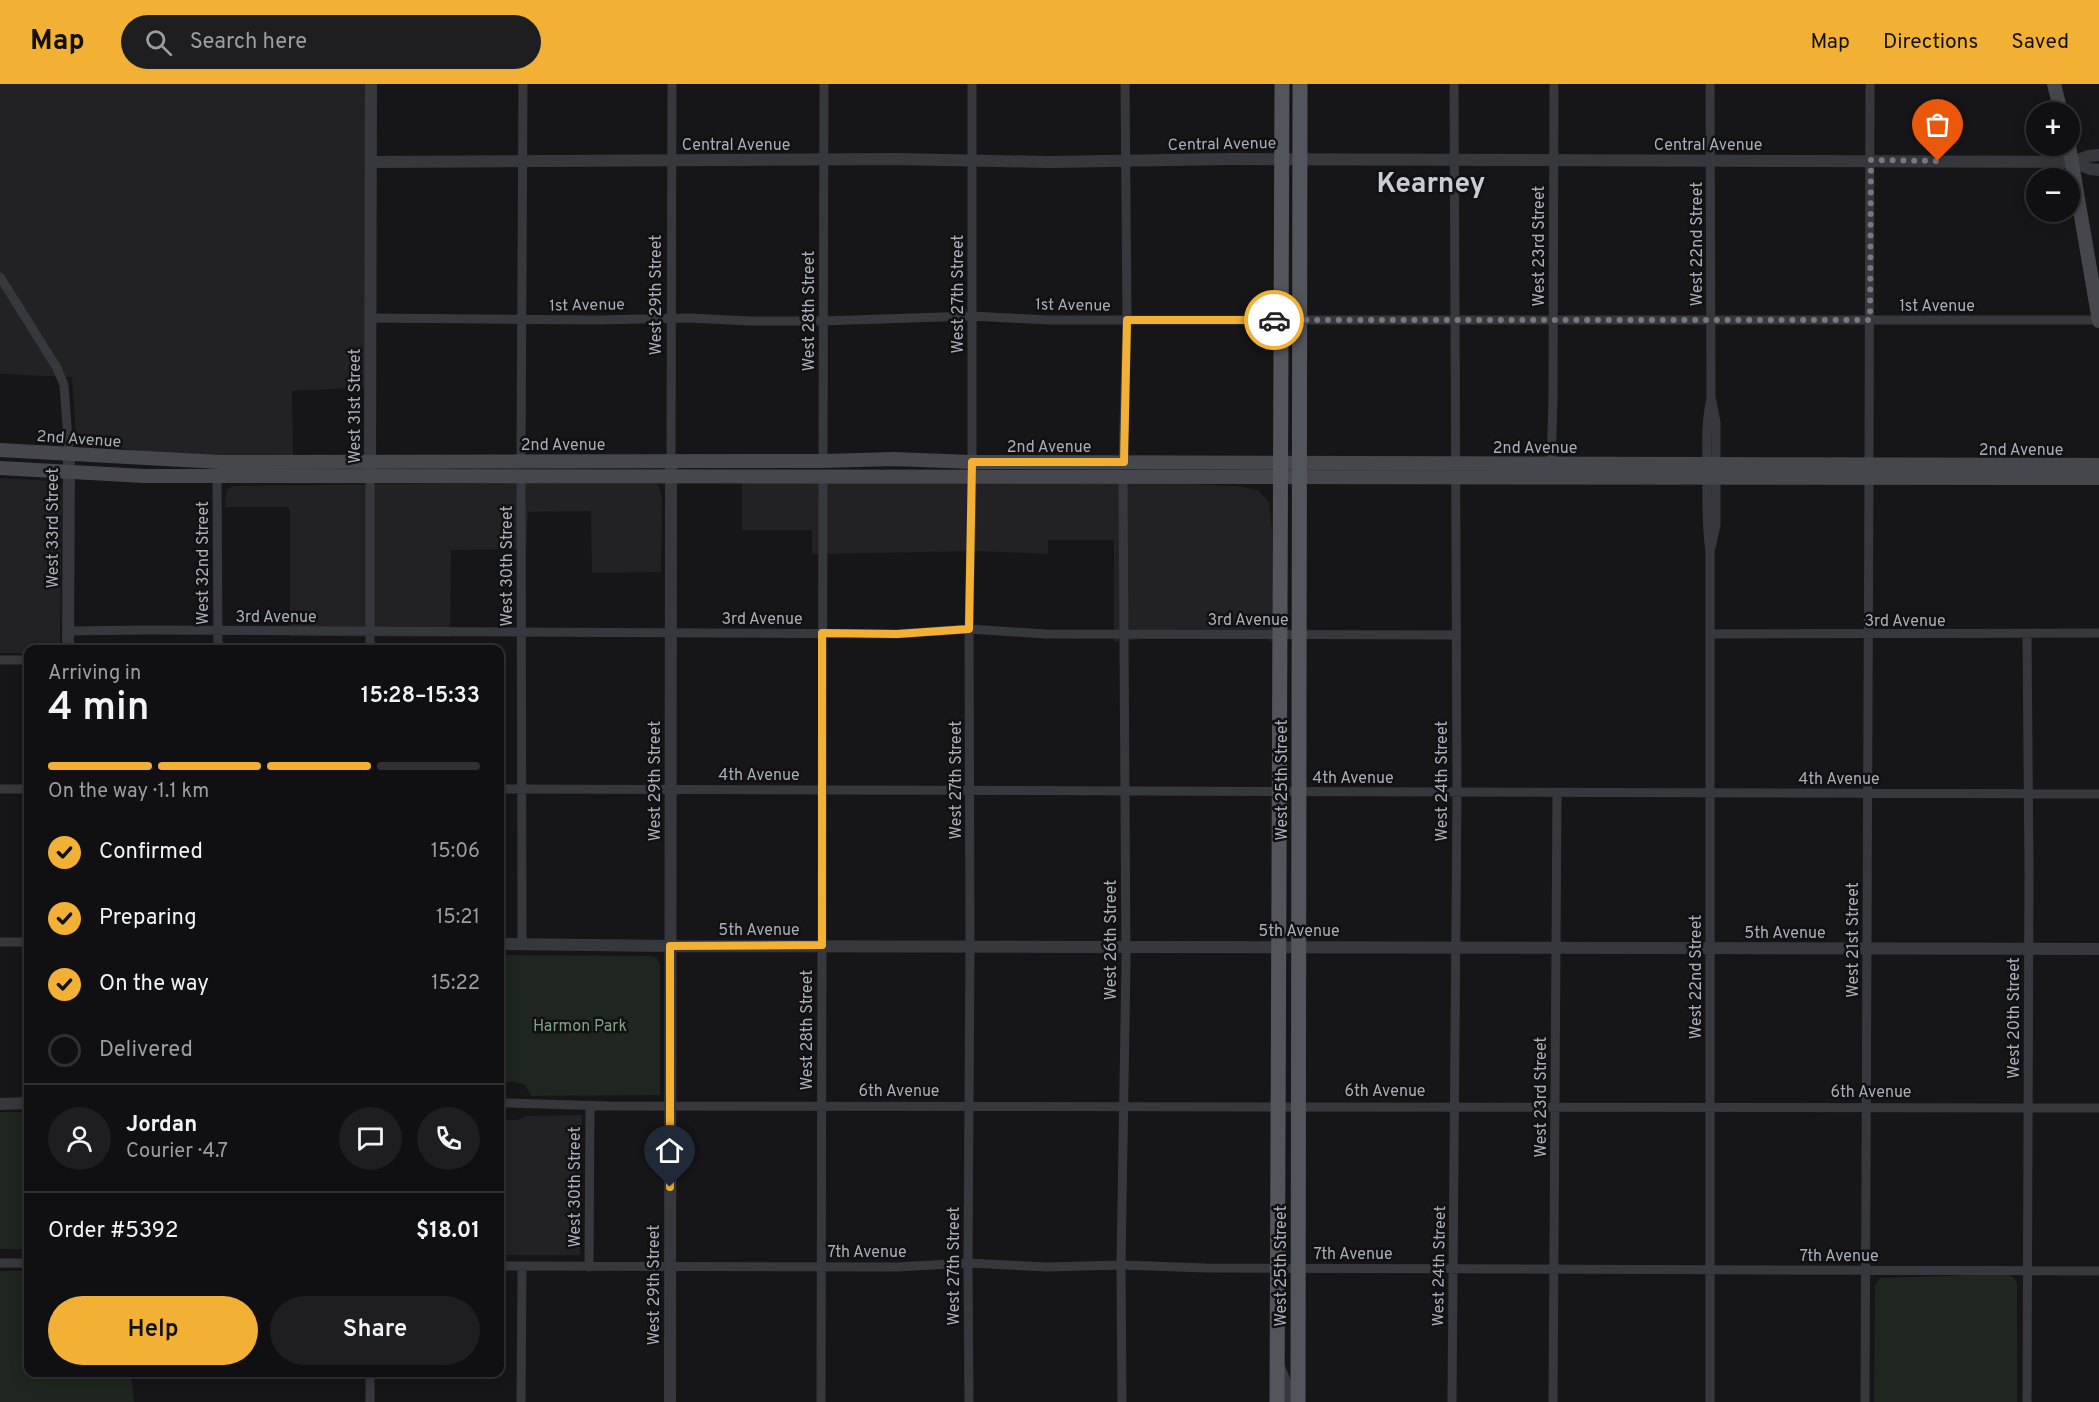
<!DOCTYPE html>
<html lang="en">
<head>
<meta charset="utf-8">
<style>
	:root { --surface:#101012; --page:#1e1e20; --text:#f1f3f6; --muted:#9c9d9f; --line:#303032; --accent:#f2b134 }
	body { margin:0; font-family:Overpass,sans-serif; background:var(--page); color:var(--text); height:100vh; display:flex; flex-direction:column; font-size:22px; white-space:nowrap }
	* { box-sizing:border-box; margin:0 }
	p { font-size:20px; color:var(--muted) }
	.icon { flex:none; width:33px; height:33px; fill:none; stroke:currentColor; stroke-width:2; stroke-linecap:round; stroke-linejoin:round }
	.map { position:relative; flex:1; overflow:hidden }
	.side { position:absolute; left:24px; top:561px; width:480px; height:732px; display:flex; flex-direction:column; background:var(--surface); border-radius:12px; box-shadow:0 3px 15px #0003,0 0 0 2px var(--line) }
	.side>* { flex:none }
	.tools { position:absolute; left:2026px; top:18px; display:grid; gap:12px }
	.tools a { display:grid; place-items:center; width:54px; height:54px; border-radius:50%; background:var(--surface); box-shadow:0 3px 15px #0003,0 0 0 2px var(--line); font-size:30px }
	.pin { position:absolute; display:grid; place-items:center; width:51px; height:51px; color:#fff; margin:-62px -26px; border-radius:50% 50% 50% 0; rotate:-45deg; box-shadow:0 0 6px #0007 }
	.pin .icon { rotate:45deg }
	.courier { position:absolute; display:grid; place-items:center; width:60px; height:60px; margin:-30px; border:4px solid #f2b134; border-radius:50%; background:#fff; color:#222; box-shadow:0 2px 8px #0007 }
	.headline em { font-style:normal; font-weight:600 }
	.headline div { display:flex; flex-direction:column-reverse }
	.headline { display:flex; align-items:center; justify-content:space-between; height:102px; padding:0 24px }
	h1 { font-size:39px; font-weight:600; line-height:45px }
	.bar { display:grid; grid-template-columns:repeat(4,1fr); gap:9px 6px; align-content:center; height:72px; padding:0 24px }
	.bar i { height:8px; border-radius:4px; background:var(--line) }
	.bar .active { background:var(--accent) }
	.bar p { grid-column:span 4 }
	.line { display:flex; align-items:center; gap:15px; padding:0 24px; border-top:2px solid var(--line) }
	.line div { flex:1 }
	.round { display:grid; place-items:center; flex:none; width:63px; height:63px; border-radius:32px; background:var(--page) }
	ol { padding:0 24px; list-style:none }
	li { display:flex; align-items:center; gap:18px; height:66px }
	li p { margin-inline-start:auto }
	li .icon { padding:6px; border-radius:50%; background:var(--accent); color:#111; stroke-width:4 }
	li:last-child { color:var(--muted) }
	li i { width:33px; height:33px; border:3px solid var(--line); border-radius:50% }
	.button { display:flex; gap:12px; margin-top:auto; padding:12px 24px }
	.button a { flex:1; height:69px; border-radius:36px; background:var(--accent); color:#111; font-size:24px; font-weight:600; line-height:69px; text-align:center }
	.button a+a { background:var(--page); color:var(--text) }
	header { display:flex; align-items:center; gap:36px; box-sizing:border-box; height:84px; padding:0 30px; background:var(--accent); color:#111 }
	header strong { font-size:28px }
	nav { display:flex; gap:33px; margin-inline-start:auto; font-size:21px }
	.search { width:420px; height:54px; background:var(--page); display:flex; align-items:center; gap:15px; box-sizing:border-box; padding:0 21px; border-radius:33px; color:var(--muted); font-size:22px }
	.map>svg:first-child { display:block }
</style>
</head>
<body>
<header>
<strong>Map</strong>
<div class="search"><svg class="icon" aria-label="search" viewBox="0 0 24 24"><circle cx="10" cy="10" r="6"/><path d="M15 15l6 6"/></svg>Search here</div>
<nav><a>Map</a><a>Directions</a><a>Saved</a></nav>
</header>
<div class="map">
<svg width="2099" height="1318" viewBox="0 0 2099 1318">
	<rect width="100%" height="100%" fill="#161618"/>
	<path fill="#222225" d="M0 0H365L371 303 292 307 293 372H173L121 364 82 362 76 353 72 293 0 290Z
		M0 394 50 397 62 403 60 565 28 566V569H0Z
		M509 399H655L659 403 662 415 661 488 592 489 591 427 528 428 526 465 451 466 450 553 290 552V427L288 423H226L225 418 227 405 233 402Z
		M742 399H1159L1238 402 1258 406 1269 418 1272 446V558L1266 555H1141L1114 558V456H1048V470L979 467 812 470V446H742Z
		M582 1031 580 1171H500V1034L503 1036H518L527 1032Z"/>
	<path fill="#1e261f" d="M500 871 649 872 657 874 660 881V1011L531 1012 525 1001 512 997 500 1000Z
		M0 1028H28V1165H0Z
		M0 1187H28V1288L131 1289 134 1318H0Z
		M2006 1190 2013 1193 2017 1199V1318H1874L1875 1201 1880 1194Z"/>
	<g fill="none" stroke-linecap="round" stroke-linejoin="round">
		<path stroke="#37383d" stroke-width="9" d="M1710 0 1711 315C1705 340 1707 366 1707 391 1707 417 1706 442 1710 467V1318
			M0 193 57 284 64 301 69 369
			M371 234 597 236 689 234 749 237H822L972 232 1048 236H2099
			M521 377 523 0
			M671 377 672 0
			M823 377 824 0
			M1123 378 1127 236 1125 0
			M1869 381 1870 0
			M1551 383 1553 314 1554 0
			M217 392 218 566
			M521 393 522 860
			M1711 464 1716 441V338L1712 317
			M68 547 147 546 897 550 969 545 1046 550 1456 551
			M1710 550 2099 549
			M370 566V393
			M0 576H28
			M0 705H28
			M500 705 2099 710
			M0 858H28
			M506 1019 607 1022 2099 1024
			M0 1179H28
			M500 1182 897 1183 968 1179 1047 1183 1121 1181 1206 1184 2099 1187
			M589 1183 590 1022
			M370 1288V1318
			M521 1318 522 1182
			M821 1318 823 393
			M969 1318 968 1179 970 862 969 545 972 394V0
			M1122 1318 1121 1181 1126 879 1123 394
			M1452 1318 1457 709 1454 0
			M1553 1318 1557 709
			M1865 1318 1869 394
			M2027 1318 2029 787 2027 550"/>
		<path stroke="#37383d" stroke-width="12" d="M371 78 896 75 1049 78 1231 75 2072 78 2089 72 2099 71
			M2072 78 2090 85 2099 86
			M370 386 371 0
			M68 566 69 369
			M500 860 670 862 2099 865
			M0 1020 28 1019
			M1279 1283 1285 1297 1288 1318
			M670 1318 671 384"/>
		<path stroke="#45474d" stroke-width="14" d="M2054 0 2061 28
			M2069 62 2099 237
			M0 366 219 378 823 377 894 375 972 378 2099 381
			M0 384 144 392H217L2099 394"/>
		<path stroke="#53555c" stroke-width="15" d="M1277 1318 1282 0
			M1298 1318 1300 0"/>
	</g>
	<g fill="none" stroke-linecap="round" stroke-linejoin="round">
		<path stroke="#757880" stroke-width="6" stroke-dasharray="0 10.8" d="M1274 236H1870L1871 76 1938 77"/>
		<path stroke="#f2b134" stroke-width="8" d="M670 1103V862L822 861V549L897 550 969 545 972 378H1124L1127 236H1274"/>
	</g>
	<g text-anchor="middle" stroke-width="5" stroke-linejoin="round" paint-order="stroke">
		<g font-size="16" fill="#a8adb8" stroke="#111113">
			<text transform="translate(1222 59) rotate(-1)" y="6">Central Avenue</text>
			<text x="736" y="66">Central Avenue</text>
			<text x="1708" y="66">Central Avenue</text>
			<text transform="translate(1696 160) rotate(-90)" y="6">West 22nd Street</text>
			<text transform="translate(1538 162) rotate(-90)" y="6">West 23rd Street</text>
			<text transform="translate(957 210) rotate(-90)" y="6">West 27th Street</text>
			<text transform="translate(655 211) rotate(-90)" y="6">West 29th Street</text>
			<text transform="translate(587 220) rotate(-1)" y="6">1st Avenue</text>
			<text transform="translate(1073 220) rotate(1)" y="6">1st Avenue</text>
			<text x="1937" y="227">1st Avenue</text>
			<text transform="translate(808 227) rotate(-90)" y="6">West 28th Street</text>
			<text transform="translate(354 322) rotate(-90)" y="6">West 31st Street</text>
			<text transform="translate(79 354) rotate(4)" y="6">2nd Avenue</text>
			<text x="563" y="366">2nd Avenue</text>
			<text x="1049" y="368">2nd Avenue</text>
			<text x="1535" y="369">2nd Avenue</text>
			<text x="2021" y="371">2nd Avenue</text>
			<text transform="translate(52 444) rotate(-90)" y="6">West 33rd Street</text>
			<text transform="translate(202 479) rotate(-90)" y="6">West 32nd Street</text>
			<text transform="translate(506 482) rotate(-90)" y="6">West 30th Street</text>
			<text x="276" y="538">3rd Avenue</text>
			<text x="762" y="540">3rd Avenue</text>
			<text x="1248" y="541">3rd Avenue</text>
			<text x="1905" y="542">3rd Avenue</text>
			<text x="759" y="696">4th Avenue</text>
			<text x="1353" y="699">4th Avenue</text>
			<text x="1839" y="700">4th Avenue</text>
			<text transform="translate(955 696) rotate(-90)" y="6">West 27th Street</text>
			<text transform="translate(1281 696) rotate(-90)" y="6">West 25th Street</text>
			<text transform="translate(654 697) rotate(-90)" y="6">West 29th Street</text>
			<text transform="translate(1441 697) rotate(-90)" y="6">West 24th Street</text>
			<text x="759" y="851">5th Avenue</text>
			<text x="1299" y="852">5th Avenue</text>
			<text x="1785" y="854">5th Avenue</text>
			<text transform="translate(1110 856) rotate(-90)" y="6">West 26th Street</text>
			<text transform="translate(1852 856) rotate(-90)" y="6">West 21st Street</text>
			<text transform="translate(1695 893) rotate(-90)" y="6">West 22nd Street</text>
			<text transform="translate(2013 934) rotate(-90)" y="6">West 20th Street</text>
			<text transform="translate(806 946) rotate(-90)" y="6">West 28th Street</text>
			<text x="899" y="1012">6th Avenue</text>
			<text x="1385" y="1012">6th Avenue</text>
			<text x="1871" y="1013">6th Avenue</text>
			<text transform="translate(1540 1013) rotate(-90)" y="6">West 23rd Street</text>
			<text transform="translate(574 1103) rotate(-90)" y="6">West 30th Street</text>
			<text x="867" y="1173">7th Avenue</text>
			<text x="1353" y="1175">7th Avenue</text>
			<text x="1839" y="1177">7th Avenue</text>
			<text transform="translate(953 1182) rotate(-90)" y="6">West 27th Street</text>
			<text transform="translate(1280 1182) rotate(-90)" y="6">West 25th Street</text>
			<text transform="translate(1438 1182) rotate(-89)" y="6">West 24th Street</text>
			<text transform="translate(653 1201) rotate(-90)" y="6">West 29th Street</text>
		</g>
		<g font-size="16" fill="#7fa381" stroke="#111113">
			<text x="580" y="947">Harmon Park</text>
		</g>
		<g font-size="28" font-weight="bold" fill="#c9ccd4" stroke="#111113">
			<text x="1431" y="108">Kearney</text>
		</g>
	</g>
</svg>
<div class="tools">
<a>+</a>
<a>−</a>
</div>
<div class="pin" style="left:1938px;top:77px;background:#ea580c"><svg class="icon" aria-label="bag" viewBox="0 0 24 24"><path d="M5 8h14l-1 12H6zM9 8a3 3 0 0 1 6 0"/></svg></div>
<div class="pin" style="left:670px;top:1103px;background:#1f2937"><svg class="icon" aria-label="home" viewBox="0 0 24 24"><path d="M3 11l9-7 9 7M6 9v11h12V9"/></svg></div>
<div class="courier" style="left:1274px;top:236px"><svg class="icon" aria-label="car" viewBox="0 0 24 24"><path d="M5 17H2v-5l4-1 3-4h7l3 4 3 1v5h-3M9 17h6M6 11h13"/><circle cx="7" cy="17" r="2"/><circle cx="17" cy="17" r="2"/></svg></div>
<section class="side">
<div class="headline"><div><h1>4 min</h1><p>Arriving in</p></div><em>15:28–15:33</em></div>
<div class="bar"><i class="active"></i><i class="active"></i><i class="active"></i><i></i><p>On the way · 1.1 km</p></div>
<ol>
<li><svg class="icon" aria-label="check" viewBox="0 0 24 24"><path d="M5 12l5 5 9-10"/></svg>Confirmed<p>15:06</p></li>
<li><svg class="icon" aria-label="check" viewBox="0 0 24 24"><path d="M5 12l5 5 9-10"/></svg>Preparing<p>15:21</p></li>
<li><svg class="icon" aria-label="check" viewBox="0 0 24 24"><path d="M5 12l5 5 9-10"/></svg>On the way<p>15:22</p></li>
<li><i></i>Delivered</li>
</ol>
<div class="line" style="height:108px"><a class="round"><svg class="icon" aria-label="person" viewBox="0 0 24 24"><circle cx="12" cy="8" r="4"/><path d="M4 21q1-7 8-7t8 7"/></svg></a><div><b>Jordan</b><p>Courier · 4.7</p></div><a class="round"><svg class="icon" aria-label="chat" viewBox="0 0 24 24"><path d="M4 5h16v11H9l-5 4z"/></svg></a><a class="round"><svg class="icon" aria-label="phone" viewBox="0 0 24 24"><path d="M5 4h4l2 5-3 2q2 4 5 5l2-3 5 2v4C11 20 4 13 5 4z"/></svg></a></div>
<div class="line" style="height:78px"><div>Order #5392</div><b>$18.01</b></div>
<div class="button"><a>Help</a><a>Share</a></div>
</section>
</div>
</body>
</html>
